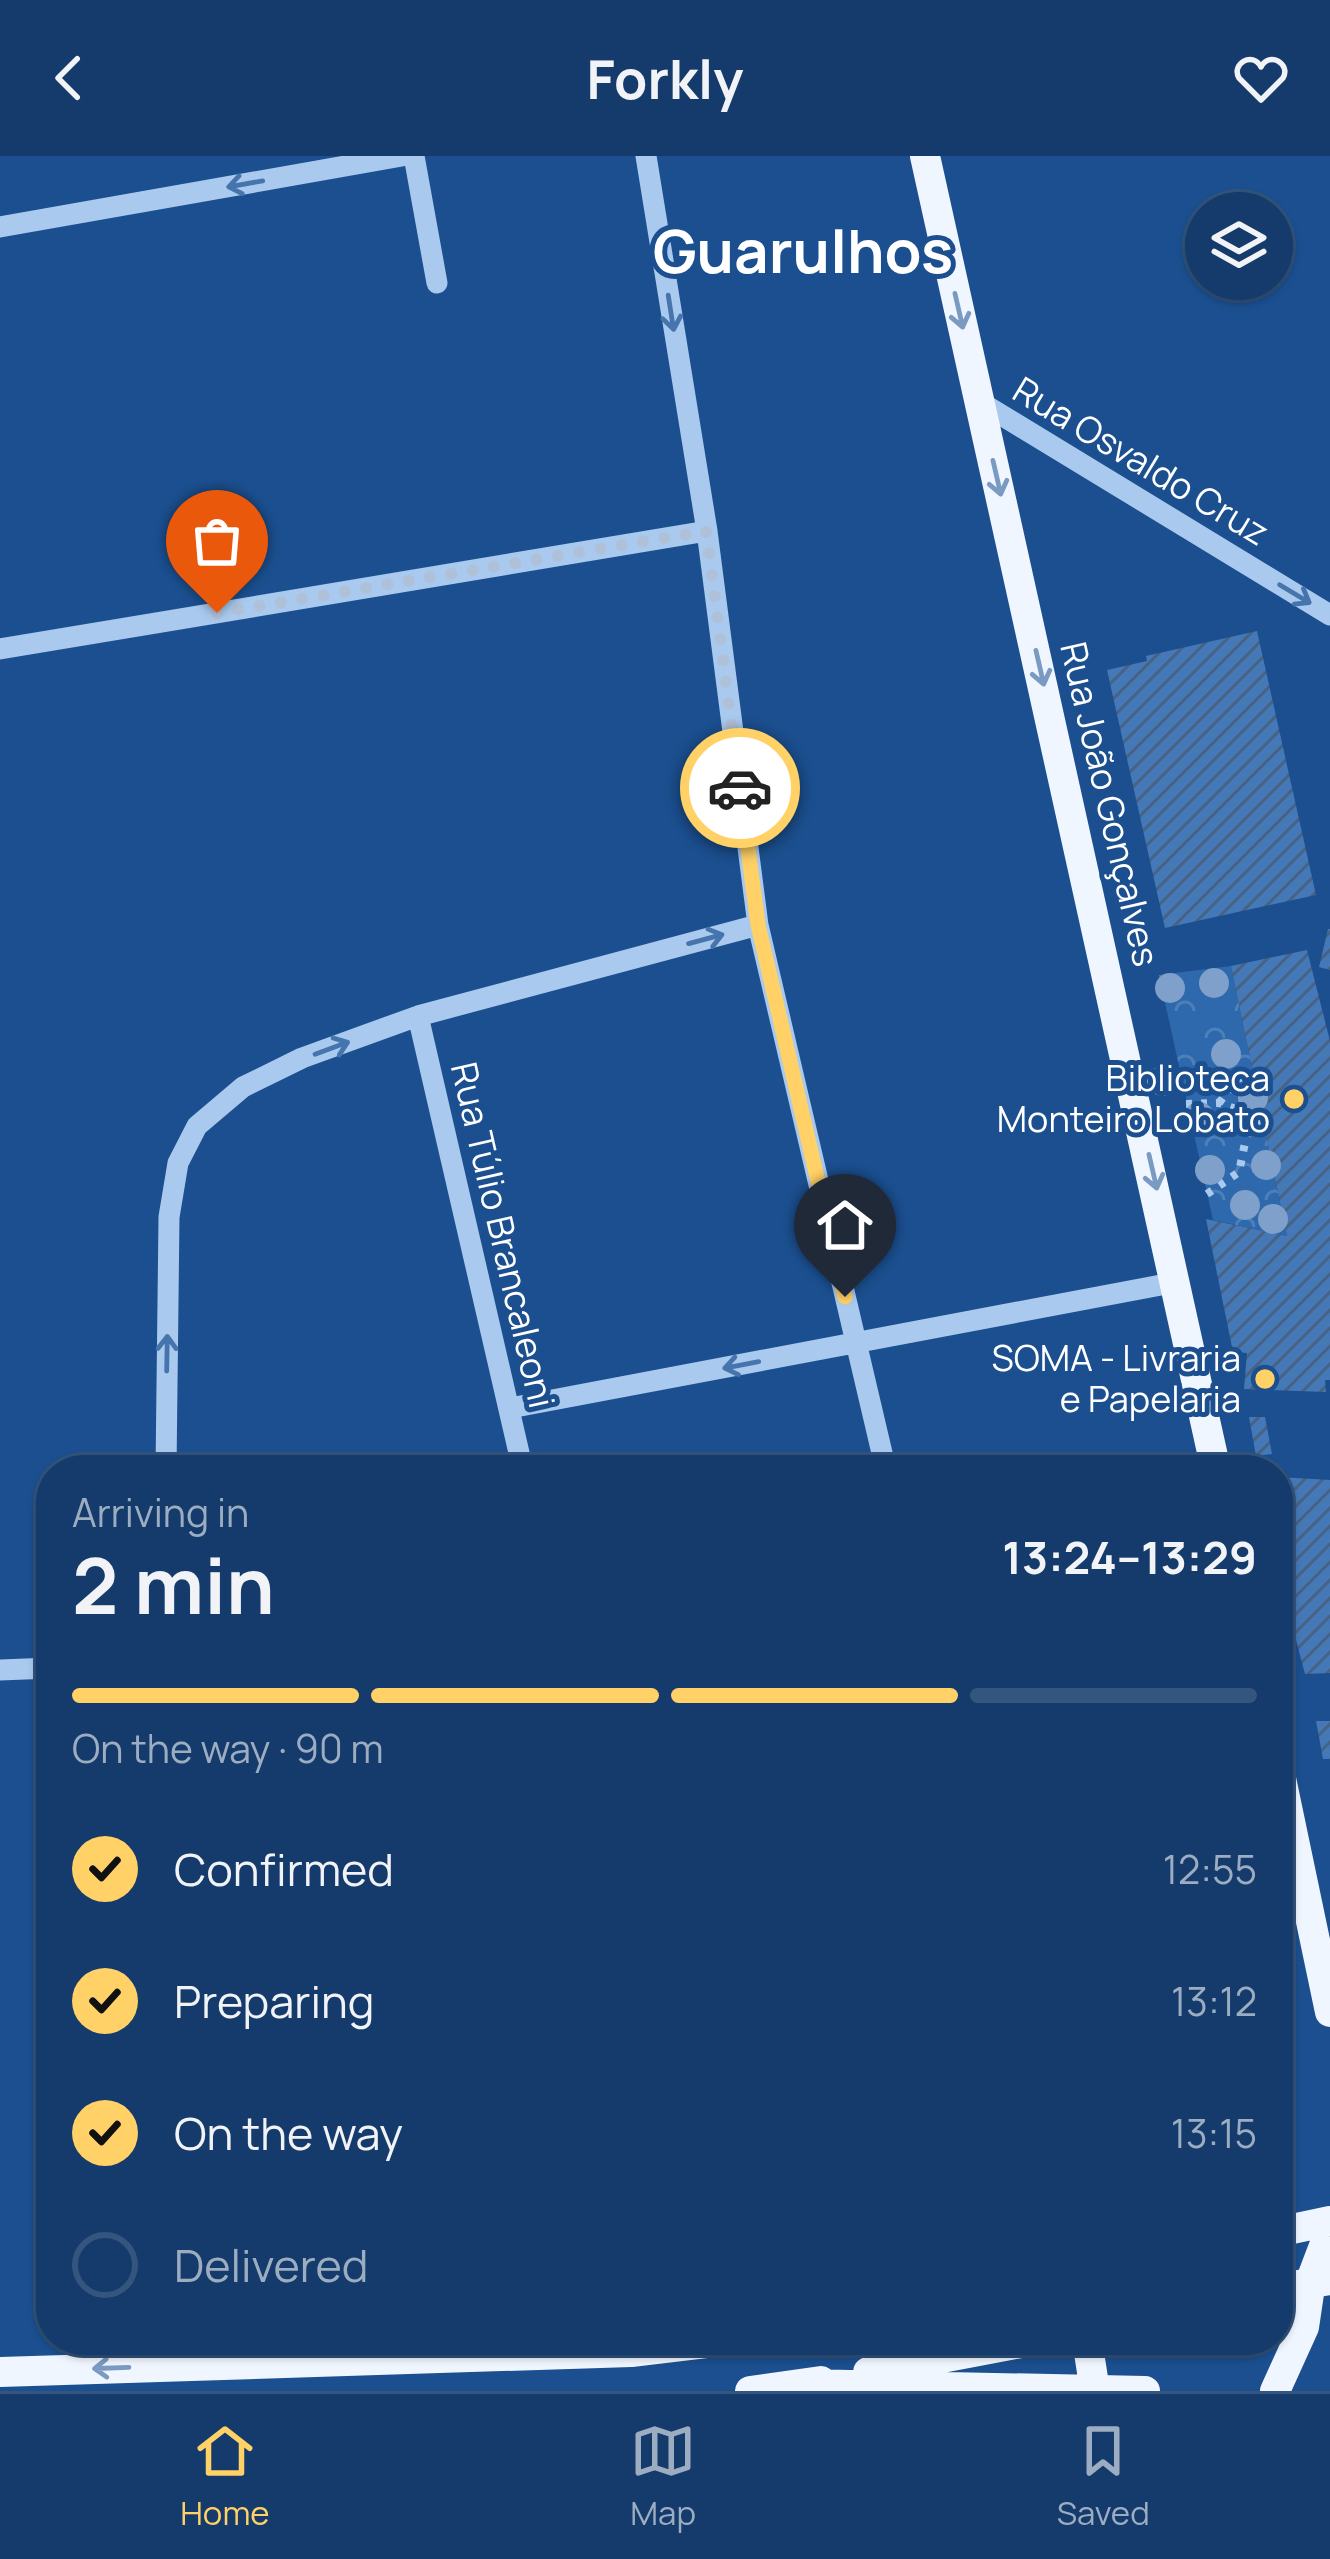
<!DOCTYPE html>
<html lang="en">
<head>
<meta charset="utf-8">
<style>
	:root { --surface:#143b6b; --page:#1d4271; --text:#f1f3f6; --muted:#9dadc1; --line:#33557e; --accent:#ffd166 }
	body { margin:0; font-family:Manrope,sans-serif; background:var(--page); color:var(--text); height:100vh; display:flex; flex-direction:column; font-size:45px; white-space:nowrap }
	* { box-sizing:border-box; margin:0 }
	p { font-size:39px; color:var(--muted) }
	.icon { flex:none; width:66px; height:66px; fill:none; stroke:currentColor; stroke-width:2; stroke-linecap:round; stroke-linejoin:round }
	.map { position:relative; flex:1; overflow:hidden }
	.side { position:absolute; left:36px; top:1299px; width:1257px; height:900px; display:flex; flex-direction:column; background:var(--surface); border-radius:48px; box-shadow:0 3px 9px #0004,0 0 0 3px var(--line) }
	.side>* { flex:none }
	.fabs { position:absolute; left:1185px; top:36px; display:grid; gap:24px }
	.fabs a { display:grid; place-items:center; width:108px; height:108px; border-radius:50%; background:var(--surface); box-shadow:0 3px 9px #0004,0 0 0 3px var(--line); font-size:60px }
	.pin { position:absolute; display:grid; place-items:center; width:102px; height:102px; color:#fff; margin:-123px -51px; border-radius:50% 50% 50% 0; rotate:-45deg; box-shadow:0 0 12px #0007 }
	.pin .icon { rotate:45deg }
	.courier { position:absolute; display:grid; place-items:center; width:120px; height:120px; margin:-60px; border:9px solid #ffd166; border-radius:50%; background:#fff; color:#222; box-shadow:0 3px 15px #0007 }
	.headline em { font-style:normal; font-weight:700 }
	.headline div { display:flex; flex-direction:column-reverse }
	.headline { display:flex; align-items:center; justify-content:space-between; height:204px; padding:0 36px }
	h1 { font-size:78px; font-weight:700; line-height:90px }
	.bar { display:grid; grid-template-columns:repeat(4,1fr); gap:18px 12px; align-content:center; height:144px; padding:0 36px }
	.bar i { height:15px; border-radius:9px; background:var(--line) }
	.bar .on { background:var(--accent) }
	.bar p { grid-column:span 4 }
	ol { padding:0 36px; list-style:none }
	li { display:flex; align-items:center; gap:36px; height:132px }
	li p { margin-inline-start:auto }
	li .icon { padding:12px; border-radius:50%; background:var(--accent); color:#111; stroke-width:4 }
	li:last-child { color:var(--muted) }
	li i { width:66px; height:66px; border:6px solid var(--line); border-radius:50% }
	header { display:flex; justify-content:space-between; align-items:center; height:156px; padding:0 36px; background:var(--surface); font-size:54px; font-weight:700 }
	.tab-bar { display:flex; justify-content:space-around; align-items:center; height:168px; border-top:3px solid var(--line); background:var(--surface); font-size:33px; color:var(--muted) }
	.tab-bar a { display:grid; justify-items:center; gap:6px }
	.tab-bar .on { color:var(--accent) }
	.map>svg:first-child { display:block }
</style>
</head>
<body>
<header><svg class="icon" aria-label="back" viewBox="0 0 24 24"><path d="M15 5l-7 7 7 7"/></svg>Forkly<svg class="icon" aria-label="heart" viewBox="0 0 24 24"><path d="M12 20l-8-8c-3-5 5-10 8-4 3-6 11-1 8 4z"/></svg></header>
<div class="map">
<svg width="1330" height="2235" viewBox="0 0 1330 2235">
	<defs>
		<pattern id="park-crowns" width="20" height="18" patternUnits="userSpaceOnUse" patternTransform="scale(3)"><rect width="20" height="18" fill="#2e69ad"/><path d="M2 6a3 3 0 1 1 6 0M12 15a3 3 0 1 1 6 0" fill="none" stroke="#4d80b9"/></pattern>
		<pattern id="building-hatch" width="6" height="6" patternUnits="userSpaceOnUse" patternTransform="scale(3)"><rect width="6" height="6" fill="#4478b7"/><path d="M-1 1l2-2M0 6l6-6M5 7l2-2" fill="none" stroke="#486282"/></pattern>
	</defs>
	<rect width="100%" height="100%" fill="#1b4f8f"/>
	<path fill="url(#park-crowns)" d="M1231 810 1287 1080 1213 1064 1159 819Z"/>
	<path fill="url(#building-hatch)" d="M1257 475 1316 739 1165 772 1107 514 1147 505 1146 500Z
		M1328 773H1330V814L1319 811Z
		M1307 794 1330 885V1224H1325L1326 1236 1244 1233 1247 1197 1233 1196 1206 1063 1287 1080 1231 810Z
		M1249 1261H1265L1272 1298 1256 1300Z
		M1278 1321 1330 1324V1517L1305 1518 1291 1465 1288 1412H1279L1278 1407Z
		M1316 1565H1330V1603H1323Z"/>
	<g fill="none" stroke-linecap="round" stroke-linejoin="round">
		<path stroke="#a9c9ee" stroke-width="8" stroke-dasharray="6 9" stroke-linecap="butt" d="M1219 947 1237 923 1253 918
			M1186 948 1219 947 1261 962
			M1207 1038 1239 1016 1247 977 1262 962"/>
		<path stroke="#a9c9ee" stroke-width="21" d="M414 0 437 127
			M646 0 707 375 758 769 886 1314
			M0 71 402 0
			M980 246 1330 459
			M0 493 707 375
			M418 860 523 1314
			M510 1252 1177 1126
			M166 1314 169 1061 178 1007 197 970 243 931 302 902 418 860 758 769
			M0 1514 51 1512"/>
		<path stroke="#f0f6ff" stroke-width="30" d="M925 0 1216 1314
			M1278 1608 1330 1856
			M1278 2076 1330 2065
			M1278 2132 1330 2124
			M1087 2184 1095 2235
			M0 2216 631 2196 731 2184
			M868 2216 1037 2184
			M802 2228 1145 2235
			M750 2235 821 2225
			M1275 2235 1304 2171 1311 2124 1330 2074"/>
	</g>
	<g fill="#7ea0ca">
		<circle cx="1214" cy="827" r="15"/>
		<circle cx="1170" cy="832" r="15"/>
		<circle cx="1226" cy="898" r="15"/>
		<circle cx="1162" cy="925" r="15"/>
		<circle cx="1253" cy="942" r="15"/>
		<circle cx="1199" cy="961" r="15"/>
		<circle cx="1266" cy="1009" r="15"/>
		<circle cx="1210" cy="1014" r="15"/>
		<circle cx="1245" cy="1049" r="15"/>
		<circle cx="1273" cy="1063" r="15"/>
	</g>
	<defs><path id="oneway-shaft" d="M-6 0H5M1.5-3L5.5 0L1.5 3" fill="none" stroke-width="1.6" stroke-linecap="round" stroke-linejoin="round" transform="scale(3)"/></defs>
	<g stroke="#4674ac">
		<use href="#oneway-shaft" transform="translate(245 28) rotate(170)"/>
		<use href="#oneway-shaft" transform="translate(671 157) rotate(81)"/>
		<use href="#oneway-shaft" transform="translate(1295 438) rotate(31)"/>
		<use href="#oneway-shaft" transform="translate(706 783) rotate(-15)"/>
		<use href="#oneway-shaft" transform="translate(332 892) rotate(-20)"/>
		<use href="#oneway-shaft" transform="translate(167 1197) rotate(-89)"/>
		<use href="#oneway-shaft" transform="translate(741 1209) rotate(169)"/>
	</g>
	<g stroke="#7b9ac1">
		<use href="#oneway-shaft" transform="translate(959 155) rotate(77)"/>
		<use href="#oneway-shaft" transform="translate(997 322) rotate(77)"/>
		<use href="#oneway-shaft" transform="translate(1040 512) rotate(77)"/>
		<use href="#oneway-shaft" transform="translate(1153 1016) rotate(77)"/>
		<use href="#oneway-shaft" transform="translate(111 2212) rotate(178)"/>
	</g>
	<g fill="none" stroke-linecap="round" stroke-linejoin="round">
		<path stroke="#afc1d8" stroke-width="12" stroke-dasharray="0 21.6" d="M217 457 706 375 740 632"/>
		<path stroke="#ffd166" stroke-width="15" d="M740 632 758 769 845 1141"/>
	</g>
	<g fill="#ffd166" stroke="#1b4f8f" stroke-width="4.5">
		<circle cx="1294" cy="943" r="12"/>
		<circle cx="1265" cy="1223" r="12"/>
	</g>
	<g text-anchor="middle" stroke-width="10" stroke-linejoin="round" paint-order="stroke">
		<g font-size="36" fill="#fff" stroke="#1b4f8f">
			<text transform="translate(1141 305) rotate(31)" y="13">Rua Osvaldo Cruz</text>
			<text transform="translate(1110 648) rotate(77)" y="13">Rua João Gonçalves</text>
			<text transform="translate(503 1079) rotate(77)" y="13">Rua Túlio Brancaleoni</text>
		</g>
		<g font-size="36" fill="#fff" stroke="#1b4f8f" text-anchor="end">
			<text x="1270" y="935">Biblioteca<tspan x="1270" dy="41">Monteiro Lobato</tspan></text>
			<text x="1241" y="1215">SOMA - Livraria<tspan x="1241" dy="41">e Papelaria</tspan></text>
		</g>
		<g font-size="60" font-weight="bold" fill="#fff" stroke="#1b4f8f">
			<text x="803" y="117">Guarulhos</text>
		</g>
	</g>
</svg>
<div class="fabs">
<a><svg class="icon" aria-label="layers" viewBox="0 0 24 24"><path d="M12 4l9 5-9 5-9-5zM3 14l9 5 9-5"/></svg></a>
</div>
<div class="pin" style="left:217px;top:457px;background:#ea580c"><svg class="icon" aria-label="bag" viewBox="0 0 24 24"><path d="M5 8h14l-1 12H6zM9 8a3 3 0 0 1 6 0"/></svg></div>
<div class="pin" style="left:845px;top:1141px;background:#1f2937"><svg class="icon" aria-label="home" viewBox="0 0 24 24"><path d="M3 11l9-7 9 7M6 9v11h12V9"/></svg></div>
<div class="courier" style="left:740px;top:632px"><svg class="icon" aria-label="car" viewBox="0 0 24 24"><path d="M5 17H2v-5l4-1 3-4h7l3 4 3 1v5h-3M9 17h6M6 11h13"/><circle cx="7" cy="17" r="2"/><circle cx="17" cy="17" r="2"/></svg></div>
<section class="side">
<div class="headline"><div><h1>2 min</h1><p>Arriving in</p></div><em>13:24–13:29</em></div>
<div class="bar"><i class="on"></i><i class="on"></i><i class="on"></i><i></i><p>On the way · 90 m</p></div>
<ol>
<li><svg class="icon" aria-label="check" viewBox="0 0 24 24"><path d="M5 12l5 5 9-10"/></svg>Confirmed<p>12:55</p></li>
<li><svg class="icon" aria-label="check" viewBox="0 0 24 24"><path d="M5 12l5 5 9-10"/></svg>Preparing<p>13:12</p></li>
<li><svg class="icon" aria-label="check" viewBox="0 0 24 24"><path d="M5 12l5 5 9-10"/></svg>On the way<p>13:15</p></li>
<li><i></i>Delivered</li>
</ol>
</section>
</div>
<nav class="tab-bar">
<a class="on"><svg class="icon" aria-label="home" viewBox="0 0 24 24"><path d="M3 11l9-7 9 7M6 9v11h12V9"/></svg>Home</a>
<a><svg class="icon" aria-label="map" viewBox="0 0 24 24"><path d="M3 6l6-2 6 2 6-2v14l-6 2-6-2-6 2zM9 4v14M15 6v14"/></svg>Map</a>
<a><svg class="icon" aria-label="saved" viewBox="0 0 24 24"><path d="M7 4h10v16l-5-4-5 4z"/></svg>Saved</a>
</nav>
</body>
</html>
